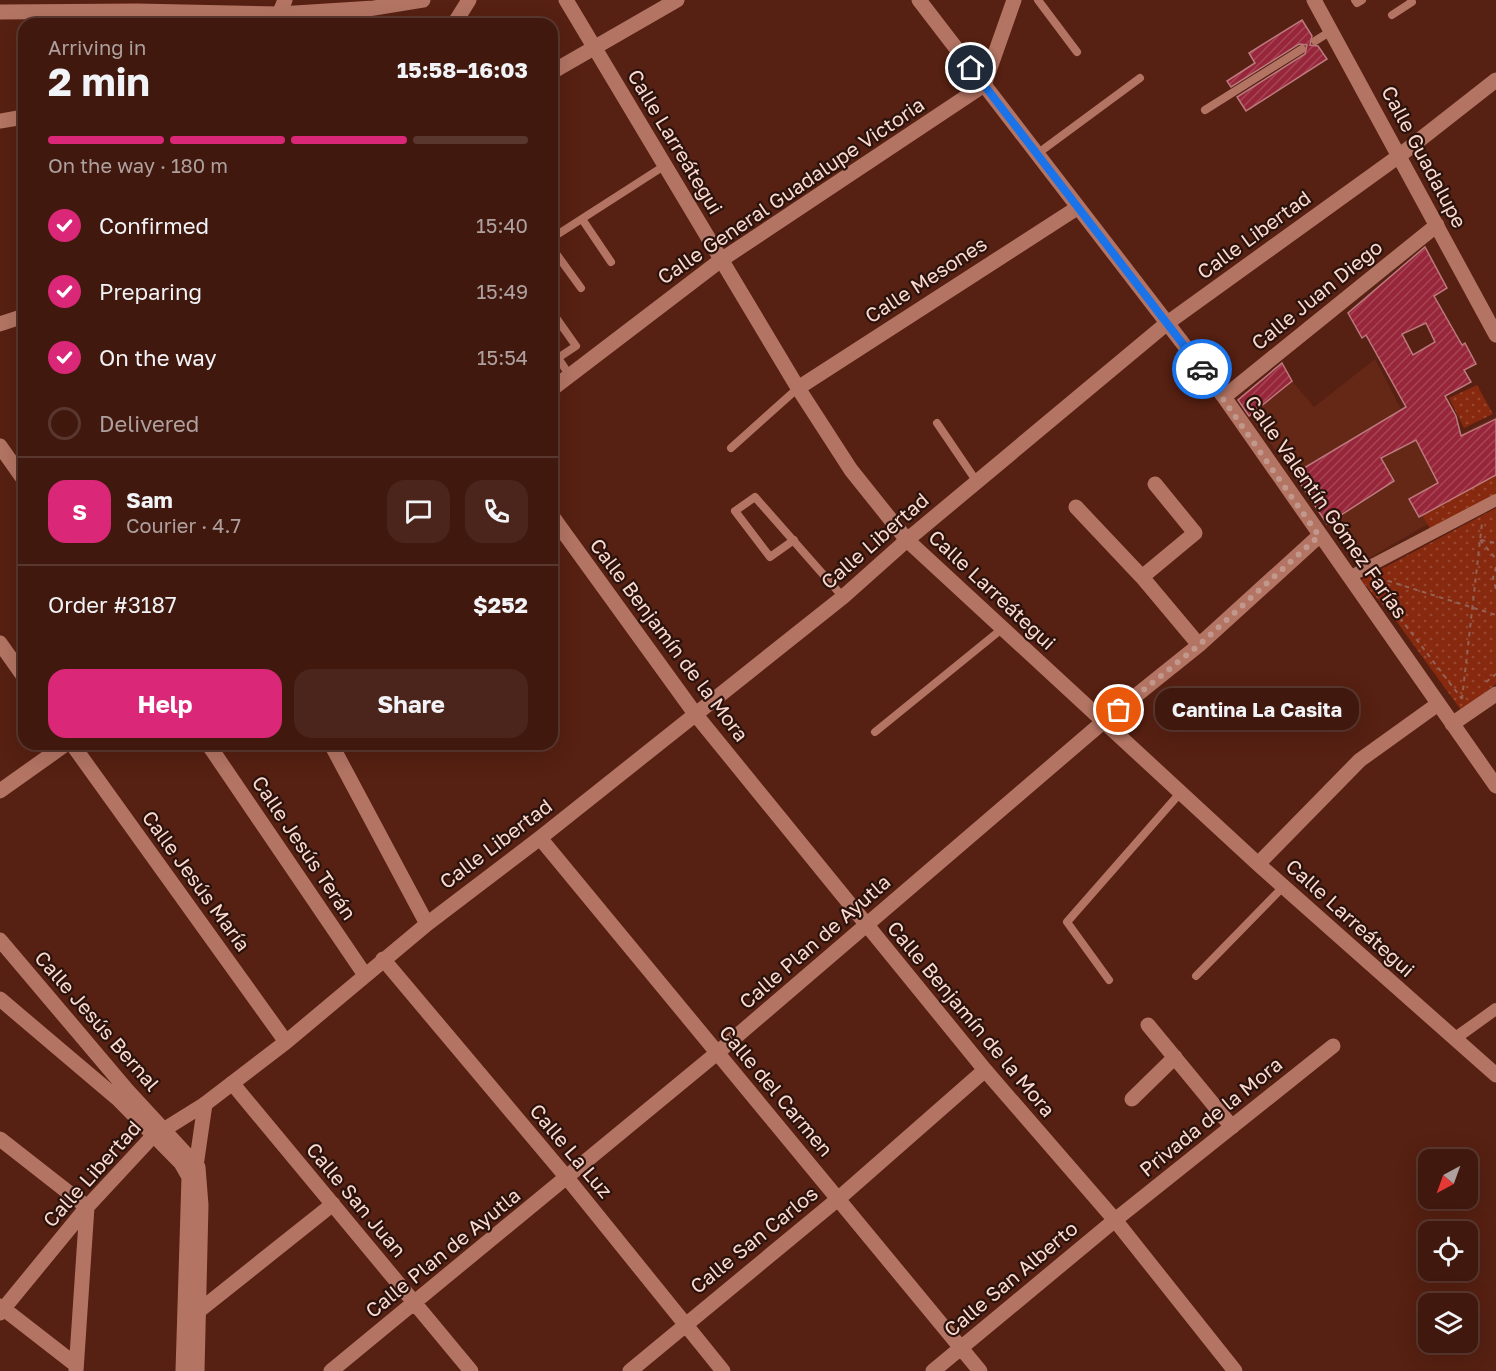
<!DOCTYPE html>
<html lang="en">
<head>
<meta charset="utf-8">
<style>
	:root { --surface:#40180e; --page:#4b251c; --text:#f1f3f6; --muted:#aea09e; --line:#59372e; --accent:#db2777 }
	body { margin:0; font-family:"Golos Text",sans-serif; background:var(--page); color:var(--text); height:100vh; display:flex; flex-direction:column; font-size:22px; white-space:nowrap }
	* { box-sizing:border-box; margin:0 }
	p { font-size:20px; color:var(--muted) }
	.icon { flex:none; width:33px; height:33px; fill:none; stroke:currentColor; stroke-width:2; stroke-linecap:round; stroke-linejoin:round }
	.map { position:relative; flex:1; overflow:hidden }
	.panel { position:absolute; left:18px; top:18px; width:540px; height:732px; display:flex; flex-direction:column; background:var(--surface); border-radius:18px; box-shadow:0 6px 24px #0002,0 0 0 2px var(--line) }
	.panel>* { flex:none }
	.needle { width:39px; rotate:221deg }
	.controls { position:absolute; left:1418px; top:1149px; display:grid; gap:12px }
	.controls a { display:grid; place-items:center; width:60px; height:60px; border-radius:12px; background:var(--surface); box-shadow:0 6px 24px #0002,0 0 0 2px var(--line); font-size:30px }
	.pin { position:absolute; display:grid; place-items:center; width:51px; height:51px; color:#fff; margin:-26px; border:3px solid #fff; border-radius:50%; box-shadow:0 2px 6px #0007 }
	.courier { position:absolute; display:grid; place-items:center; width:60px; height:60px; margin:-30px; border:4px solid #1a73e8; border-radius:50%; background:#fff; color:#222; box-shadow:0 2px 8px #0007 }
	.bubble { position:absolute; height:42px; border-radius:18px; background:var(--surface); box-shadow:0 6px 24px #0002,0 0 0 2px var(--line); font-size:20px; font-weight:700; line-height:42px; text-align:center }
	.head em { font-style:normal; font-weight:700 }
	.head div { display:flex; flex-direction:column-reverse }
	.head { display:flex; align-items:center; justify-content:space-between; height:102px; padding:0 30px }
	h1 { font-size:39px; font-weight:700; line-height:45px }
	.bar { display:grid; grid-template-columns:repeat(4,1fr); gap:9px 6px; align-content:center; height:72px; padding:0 30px }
	.bar i { height:8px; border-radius:4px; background:var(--line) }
	.bar .current { background:var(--accent) }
	.bar p { grid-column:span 4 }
	.line { display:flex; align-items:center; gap:15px; padding:0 30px; border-top:2px solid var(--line) }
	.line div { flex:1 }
	.round { display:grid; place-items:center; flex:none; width:63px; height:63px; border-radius:18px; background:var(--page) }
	ol { padding:0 30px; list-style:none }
	li { display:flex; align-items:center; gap:18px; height:66px }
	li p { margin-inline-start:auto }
	li .icon { padding:6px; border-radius:50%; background:var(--accent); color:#fff; stroke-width:4 }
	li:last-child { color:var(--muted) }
	li i { width:33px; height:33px; border:3px solid var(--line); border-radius:50% }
	.primary-button { display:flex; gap:12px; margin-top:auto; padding:12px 30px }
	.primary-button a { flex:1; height:69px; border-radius:18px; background:var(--accent); color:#fff; font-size:24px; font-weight:700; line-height:69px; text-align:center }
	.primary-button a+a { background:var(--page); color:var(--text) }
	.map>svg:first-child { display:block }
</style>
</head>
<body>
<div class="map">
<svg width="1496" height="1371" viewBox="0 0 1496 1371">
	<defs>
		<pattern id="park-dots" width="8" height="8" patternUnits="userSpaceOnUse" patternTransform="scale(1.5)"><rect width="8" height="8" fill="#87290e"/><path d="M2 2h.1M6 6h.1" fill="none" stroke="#994730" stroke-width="1.8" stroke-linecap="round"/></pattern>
		<pattern id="building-hatch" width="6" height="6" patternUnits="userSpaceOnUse" patternTransform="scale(1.5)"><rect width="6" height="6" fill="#97263a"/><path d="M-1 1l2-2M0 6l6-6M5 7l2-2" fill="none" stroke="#a64555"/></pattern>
	</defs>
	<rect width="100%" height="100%" fill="#562012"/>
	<path fill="#652716" d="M1375 359 1401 409 1294 474 1249 416 1292 381 1314 407Z
		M1496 416V485L1357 565 1327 524 1393 481 1381 458 1425 436 1432 449Z"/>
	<path fill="url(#park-dots)" d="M1477 385 1493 414 1464 428 1449 398Z
		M1496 472V495L1432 532 1422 515Z
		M1496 508V684L1461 710 1394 618 1361 580Z"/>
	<path fill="url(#building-hatch)" stroke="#bd7a7e" stroke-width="1.5" fill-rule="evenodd" d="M1302 20 1312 36 1310 45 1318 46 1327 59 1246 111 1237 97 1305 54 1307 45 1299 44 1231 87 1227 81 1255 63 1249 53Z
		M1425 247 1447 288 1434 296 1462 345 1465 343 1476 364 1464 370 1471 382 1445 396 1456 416 1461 436 1496 419V475L1419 517 1409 499 1438 483 1416 440 1381 458 1394 481 1327 524 1294 474 1406 407 1366 335 1362 338 1348 313ZM1426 323 1435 342 1413 355 1402 334Z
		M1282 363 1292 381 1249 416 1238 400Z"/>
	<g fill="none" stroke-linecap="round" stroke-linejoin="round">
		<path stroke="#926356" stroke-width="2" stroke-dasharray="4.5 4.5" stroke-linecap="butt" d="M1480 540 1496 559
			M1481 540 1496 543
			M1496 567 1493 578 1496 589
			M1379 578 1496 615
			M1378 589 1462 699
			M1486 682 1496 674
			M1462 699 1482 523"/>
		<path stroke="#b37463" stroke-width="8" d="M1038 0 1077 52
			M1355 0 1357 3 1362 0
			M1392 15 1412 2 1411 0
			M1315 41 1331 31
			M1205 110 1302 49
			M1037 154 1140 78
			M582 219 611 262
			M552 238 664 166
			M552 248 581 288
			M552 312 576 346 552 362
			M558 358 570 376
			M937 423 977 482
			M731 448 798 388
			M794 540 770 557 735 511 755 497 843 597
			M875 732 1003 628
			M1196 976 1283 887
			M1109 980 1067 922 1181 792"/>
		<path stroke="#b37463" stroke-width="12" d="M1349 577 1496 500
			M1454 1039 1496 1009"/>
		<path stroke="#b37463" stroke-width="15" d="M566 0 798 388 851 470 907 540 1258 864 1496 1075
			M919 0 1224 397 1496 786
			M0 12 137 11 279 14 374 8 423 0
			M345 24 368 11
			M454 24 469 0
			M0 121 24 117
			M798 388 1077 208
			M1224 397 1437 225
			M0 446 24 480
			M1076 507 1142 577 1199 645
			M552 516 696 715 985 1070 1115 1220 1235 1371
			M1142 577 1195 533 1155 484
			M0 643 24 677
			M1452 724 1496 694
			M72 744 286 1042
			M208 744 365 975
			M331 744 427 924
			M540 838 980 1371
			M1258 864 1360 760 1438 704
			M383 959 568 1179 723 1371
			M1148 1025 1232 1127
			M232 1083 471 1371
			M1132 1099 1175 1057
			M0 1139 87 1207 76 1371
			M0 1306 76 1365
			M189 1310H200L333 1204
			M0 1313 87 1207 152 1137 205 1104 286 1042 427 924 540 838 843 597 907 540 1166 324 1399 156 1496 80
			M331 1371 717 1053 1103 722 1199 645 1319 536
			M630 1371 838 1199 985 1070
			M933 1371 1115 1220 1333 1046"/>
		<path stroke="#b37463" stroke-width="15" d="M1314 0 1496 335
			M552 389 721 260 984 85 1014 0
			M0 791 66 744
			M0 940 127 1090 198 1167 201 1205 197 1371
			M0 999 118 1099 181 1163 189 1177 183 1371
			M195 1173 205 1104"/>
		<path stroke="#b37463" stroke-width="15" d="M275 24 285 0
			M552 72 677 0
			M0 324 24 316"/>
	</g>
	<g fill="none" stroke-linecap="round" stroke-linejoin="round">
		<path stroke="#c2988d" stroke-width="6" stroke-dasharray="0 10.8" d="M1119 710 1199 645 1319 536 1202 369"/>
		<path stroke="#1a73e8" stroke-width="8" d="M971 68 1202 369"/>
	</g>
	<g text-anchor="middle" stroke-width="4.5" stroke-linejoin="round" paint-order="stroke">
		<g font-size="20" fill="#fcd9cf" stroke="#2b130d">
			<text transform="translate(675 142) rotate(59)" y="7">Calle Larreátegui</text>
			<text transform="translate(1424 157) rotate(62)" y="7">Calle Guadalupe</text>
			<text transform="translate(791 191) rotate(-34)" y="7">Calle General Guadalupe Victoria</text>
			<text transform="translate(1254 235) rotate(-36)" y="7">Calle Libertad</text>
			<text transform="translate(926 280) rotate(-33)" y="7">Calle Mesones</text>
			<text transform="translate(1317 295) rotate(-39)" y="7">Calle Juan Diego</text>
			<text transform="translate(1326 507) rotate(55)" y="7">Calle Valentín Gómez Farías</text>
			<text transform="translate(875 541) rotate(-41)" y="7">Calle Libertad</text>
			<text transform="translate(992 590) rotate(43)" y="7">Calle Larreátegui</text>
			<text transform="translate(669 640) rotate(53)" y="7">Calle Benjamín de la Mora</text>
			<text transform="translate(496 844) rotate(-37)" y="7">Calle Libertad</text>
			<text transform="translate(304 848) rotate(56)" y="7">Calle Jesús Terán</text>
			<text transform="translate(196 881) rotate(54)" y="7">Calle Jesús María</text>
			<text transform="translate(1350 918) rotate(42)" y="7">Calle Larreátegui</text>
			<text transform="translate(815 942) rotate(-41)" y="7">Calle Plan de Ayutla</text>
			<text transform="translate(971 1019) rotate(50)" y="7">Calle Benjamín de la Mora</text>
			<text transform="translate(97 1021) rotate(49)" y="7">Calle Jesús Bernal</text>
			<text transform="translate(776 1091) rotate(50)" y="7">Calle del Carmen</text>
			<text transform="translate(1211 1117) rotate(-39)" y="7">Privada de la Mora</text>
			<text transform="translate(571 1151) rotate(50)" y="7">Calle La Luz</text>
			<text transform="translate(92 1174) rotate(-48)" y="7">Calle Libertad</text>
			<text transform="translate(356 1200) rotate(50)" y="7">Calle San Juan</text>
			<text transform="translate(754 1240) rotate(-39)" y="7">Calle San Carlos</text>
			<text transform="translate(443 1253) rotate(-39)" y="7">Calle Plan de Ayutla</text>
			<text transform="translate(1011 1279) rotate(-40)" y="7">Calle San Alberto</text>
		</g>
	</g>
</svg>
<div class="controls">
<a><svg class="needle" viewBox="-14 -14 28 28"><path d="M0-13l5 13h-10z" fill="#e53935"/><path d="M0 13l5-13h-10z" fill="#aea09e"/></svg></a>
<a><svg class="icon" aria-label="locate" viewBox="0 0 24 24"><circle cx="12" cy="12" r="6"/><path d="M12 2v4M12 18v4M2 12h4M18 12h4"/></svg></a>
<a><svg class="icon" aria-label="layers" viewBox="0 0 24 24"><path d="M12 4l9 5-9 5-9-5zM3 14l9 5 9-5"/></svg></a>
</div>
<div class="pin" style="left:1119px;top:710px;background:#ea580c"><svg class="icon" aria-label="bag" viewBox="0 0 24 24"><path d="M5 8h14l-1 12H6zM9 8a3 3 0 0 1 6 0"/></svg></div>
<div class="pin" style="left:971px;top:68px;background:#1f2937"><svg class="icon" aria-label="home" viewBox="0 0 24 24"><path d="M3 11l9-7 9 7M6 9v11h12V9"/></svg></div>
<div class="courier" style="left:1202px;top:369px"><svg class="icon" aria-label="car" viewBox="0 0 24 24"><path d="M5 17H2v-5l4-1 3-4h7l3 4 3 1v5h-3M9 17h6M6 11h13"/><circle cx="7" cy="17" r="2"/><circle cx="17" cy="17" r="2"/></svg></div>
<div class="bubble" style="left:1155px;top:688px;width:204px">Cantina La Casita</div>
<section class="panel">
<div class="head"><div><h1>2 min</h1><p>Arriving in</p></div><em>15:58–16:03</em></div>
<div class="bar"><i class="current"></i><i class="current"></i><i class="current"></i><i></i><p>On the way · 180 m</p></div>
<ol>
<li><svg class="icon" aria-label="check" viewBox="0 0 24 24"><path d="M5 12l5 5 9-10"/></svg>Confirmed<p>15:40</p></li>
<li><svg class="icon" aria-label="check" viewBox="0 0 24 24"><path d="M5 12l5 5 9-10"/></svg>Preparing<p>15:49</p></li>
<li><svg class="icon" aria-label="check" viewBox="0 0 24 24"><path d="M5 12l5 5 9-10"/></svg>On the way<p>15:54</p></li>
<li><i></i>Delivered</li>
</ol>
<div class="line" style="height:108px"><b class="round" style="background:var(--accent);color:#fff">S</b><div><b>Sam</b><p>Courier · 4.7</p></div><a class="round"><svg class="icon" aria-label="chat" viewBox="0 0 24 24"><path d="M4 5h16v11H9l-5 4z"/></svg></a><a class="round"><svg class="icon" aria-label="phone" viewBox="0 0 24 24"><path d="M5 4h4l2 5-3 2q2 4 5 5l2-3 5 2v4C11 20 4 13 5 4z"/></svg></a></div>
<div class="line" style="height:78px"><div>Order #3187</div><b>$252</b></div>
<div class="primary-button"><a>Help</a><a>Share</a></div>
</section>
</div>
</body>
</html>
